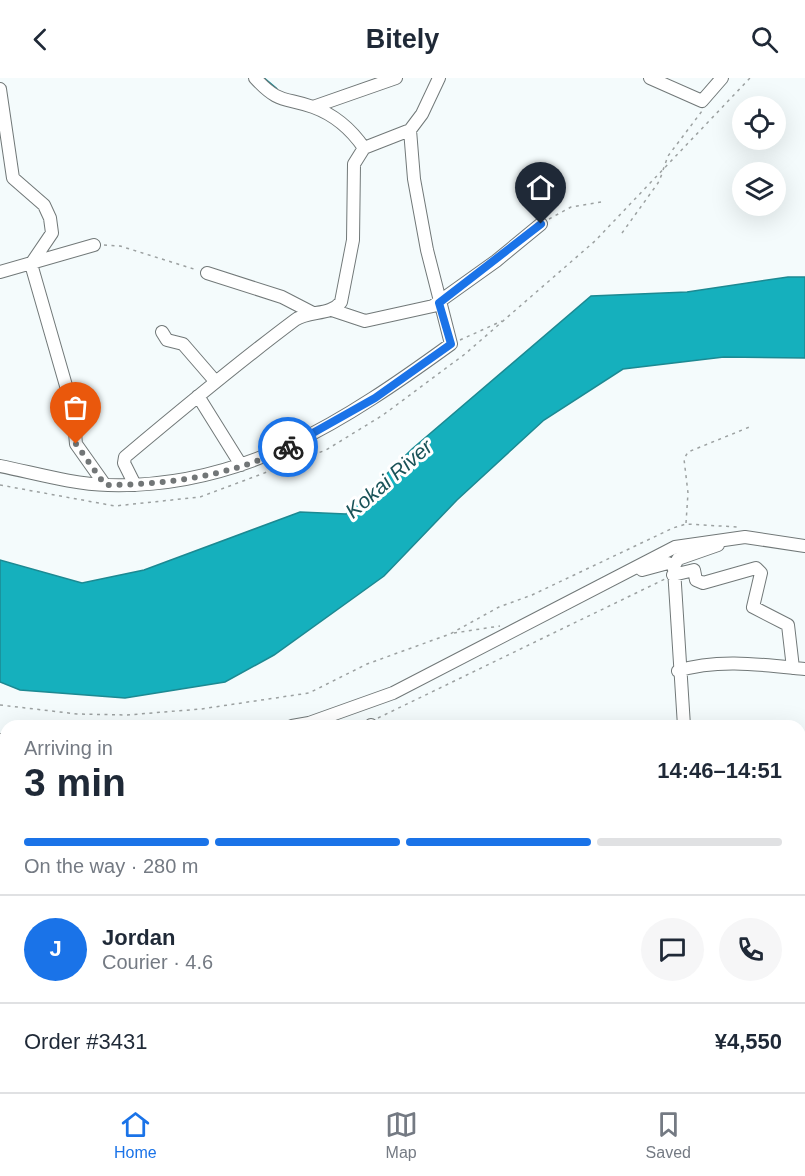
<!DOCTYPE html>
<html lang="en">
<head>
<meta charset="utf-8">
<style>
	:root { --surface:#fff; --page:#f6f6f7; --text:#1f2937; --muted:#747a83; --line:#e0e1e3; --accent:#1a73e8 }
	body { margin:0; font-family:Helvetica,sans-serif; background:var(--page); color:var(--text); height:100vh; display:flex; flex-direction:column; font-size:22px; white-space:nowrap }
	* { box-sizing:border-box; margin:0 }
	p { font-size:20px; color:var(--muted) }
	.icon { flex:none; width:33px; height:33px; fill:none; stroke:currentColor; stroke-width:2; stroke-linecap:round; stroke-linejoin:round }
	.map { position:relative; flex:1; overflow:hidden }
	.details { position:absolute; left:0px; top:642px; width:806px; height:372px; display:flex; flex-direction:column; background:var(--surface); border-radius:18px 18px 0 0; box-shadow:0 6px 24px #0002 }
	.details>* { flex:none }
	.buttons { position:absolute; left:732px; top:18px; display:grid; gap:12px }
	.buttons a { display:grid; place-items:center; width:54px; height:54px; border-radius:50%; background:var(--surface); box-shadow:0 6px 24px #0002; font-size:30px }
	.pin { position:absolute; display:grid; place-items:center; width:51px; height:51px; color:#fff; margin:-62px -26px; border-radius:50% 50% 50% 0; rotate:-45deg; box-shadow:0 0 6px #0007 }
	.pin .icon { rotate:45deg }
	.courier { position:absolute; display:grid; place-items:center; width:60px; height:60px; margin:-30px; border:4px solid #1a73e8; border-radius:50%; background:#fff; color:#222; box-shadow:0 2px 8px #0007 }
	.headline em { font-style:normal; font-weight:700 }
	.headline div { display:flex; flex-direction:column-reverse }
	.headline { display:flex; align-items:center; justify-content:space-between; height:102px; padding:0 24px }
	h1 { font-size:39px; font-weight:700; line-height:45px }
	.bar { display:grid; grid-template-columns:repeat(4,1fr); gap:9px 6px; align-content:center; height:72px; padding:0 24px }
	.bar i { height:8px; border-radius:4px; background:var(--line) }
	.bar .on { background:var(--accent) }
	.bar p { grid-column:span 4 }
	.line { display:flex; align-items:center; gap:15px; padding:0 24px; border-top:2px solid var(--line) }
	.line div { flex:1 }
	.round { display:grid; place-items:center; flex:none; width:63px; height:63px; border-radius:32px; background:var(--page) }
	header { display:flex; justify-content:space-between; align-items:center; height:78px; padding:0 24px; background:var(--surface); font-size:27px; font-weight:700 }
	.tab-bar { display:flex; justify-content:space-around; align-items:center; height:84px; border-top:2px solid var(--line); background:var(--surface); font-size:16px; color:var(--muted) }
	.tab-bar a { display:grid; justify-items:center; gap:3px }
	.tab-bar .on { color:var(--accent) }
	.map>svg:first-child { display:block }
</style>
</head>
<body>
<header><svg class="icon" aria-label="back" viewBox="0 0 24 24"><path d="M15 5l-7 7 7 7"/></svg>Bitely<svg class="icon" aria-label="search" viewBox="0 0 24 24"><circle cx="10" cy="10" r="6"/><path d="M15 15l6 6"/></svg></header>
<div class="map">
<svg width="805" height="1014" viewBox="0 0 805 1014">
	<rect width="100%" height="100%" fill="#f4fbfc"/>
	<path fill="#15b0bd" stroke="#1c8992" stroke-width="1.5" d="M788 199H805V280L724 279 623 291 544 342 457 422 384 498 274 577 225 604 125 620 20 612 0 604V482L82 505 144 492 300 434 346 436 412 371 591 218 687 214Z"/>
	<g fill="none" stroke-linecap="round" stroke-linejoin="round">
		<path stroke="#1c8992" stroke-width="3" d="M263 0 276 11
			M0 696 6 697"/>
		<defs>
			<path id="minor" d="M255 0C279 26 284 19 313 29 335 37 351 51 364 70
				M650 0 702 23 722 0
				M0 11 13 100 44 127 50 140 52 155 31 186 73 332 76 366 105 407
				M313 29 396 0
				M0 194 94 167
				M207 195 282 219 313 235
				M332 232 365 243 433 228 496 183 541 146
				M162 254 167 262 183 266 215 303
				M198 318 241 387
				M0 388C35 395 72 406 108 407 243 411 346 342 451 266L427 172 414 101 410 52
				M135 407 124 385 125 379C181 332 236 286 295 242 309 232 330 238 341 224L353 162 354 86 364 70 410 52 422 36 439 0
				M674 491 684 648
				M642 492 668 485 674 488 678 481 718 467
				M673 497 694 492 696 502 703 505 756 490 761 495 753 529 788 547 793 590
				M678 593C717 580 765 587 805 591
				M371 647V648
				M292 648 309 645 393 615 675 469 745 459 805 468
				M0 662 6 663
				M800 678 805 675
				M0 686 6 688
				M364 1008 366 1014"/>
		</defs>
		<use href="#minor" stroke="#717878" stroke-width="14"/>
		<path stroke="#9ca1a1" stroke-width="1.5" stroke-dasharray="3 4.5" stroke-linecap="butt" d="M663 92 668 78 702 33
			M549 141 571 129 601 124
			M622 155 658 105 662 96
			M104 167 120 168 197 192
			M460 262 502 243
			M0 407 115 428 200 419 326 372 383 337 465 276 595 163 750 0
			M686 445 688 415 684 381 688 374 752 348
			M454 555 500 548
			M0 627 77 636 127 637 201 631 309 615 367 586 450 556 499 529 532 517 673 450 686 446 737 449
			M378 640 665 501
			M800 866 805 864
			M0 870 6 867
			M798 1008 801 1014
			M412 1014 428 1008"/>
		<use href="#minor" stroke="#fff" stroke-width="12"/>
	</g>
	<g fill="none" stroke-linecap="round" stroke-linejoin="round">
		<path stroke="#727677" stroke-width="6" stroke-dasharray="0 10.8" d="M76 366 105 407H111C171 406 235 397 288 369"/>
		<path stroke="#1a73e8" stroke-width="8" d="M288 369 375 320 451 266 439 225 541 146"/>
	</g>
	<g text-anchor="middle" stroke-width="6" stroke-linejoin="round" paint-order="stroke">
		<g font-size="21" font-style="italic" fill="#1a5358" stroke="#fff">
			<text transform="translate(389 401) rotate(-41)" y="7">Kokai River</text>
		</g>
	</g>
</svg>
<div class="buttons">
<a><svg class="icon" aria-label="locate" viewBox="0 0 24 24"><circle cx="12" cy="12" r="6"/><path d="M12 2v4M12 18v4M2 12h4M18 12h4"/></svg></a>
<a><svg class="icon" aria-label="layers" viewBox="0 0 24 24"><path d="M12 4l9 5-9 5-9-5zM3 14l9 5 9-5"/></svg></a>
</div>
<div class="pin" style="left:76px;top:366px;background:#ea580c"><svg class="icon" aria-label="bag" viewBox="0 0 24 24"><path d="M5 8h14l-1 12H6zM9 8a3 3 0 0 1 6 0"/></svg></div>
<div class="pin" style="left:541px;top:146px;background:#1f2937"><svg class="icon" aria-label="home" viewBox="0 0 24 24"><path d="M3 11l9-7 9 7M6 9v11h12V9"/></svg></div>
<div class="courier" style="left:288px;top:369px"><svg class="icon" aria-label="bike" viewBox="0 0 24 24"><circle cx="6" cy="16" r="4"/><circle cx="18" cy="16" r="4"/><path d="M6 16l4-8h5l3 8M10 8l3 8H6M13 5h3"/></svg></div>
<section class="details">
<div class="headline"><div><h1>3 min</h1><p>Arriving in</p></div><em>14:46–14:51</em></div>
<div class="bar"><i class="on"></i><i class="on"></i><i class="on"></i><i></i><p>On the way · 280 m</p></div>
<div class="line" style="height:108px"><b class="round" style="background:var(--accent);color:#fff">J</b><div><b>Jordan</b><p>Courier · 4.6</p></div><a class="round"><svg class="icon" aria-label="chat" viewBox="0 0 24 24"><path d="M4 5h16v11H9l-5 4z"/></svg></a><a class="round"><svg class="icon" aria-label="phone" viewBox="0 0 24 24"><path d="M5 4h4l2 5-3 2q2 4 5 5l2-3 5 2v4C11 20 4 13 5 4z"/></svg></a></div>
<div class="line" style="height:78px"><div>Order #3431</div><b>¥4,550</b></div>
</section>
</div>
<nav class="tab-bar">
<a class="on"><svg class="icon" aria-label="home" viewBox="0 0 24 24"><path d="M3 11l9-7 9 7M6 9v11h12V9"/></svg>Home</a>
<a><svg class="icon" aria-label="map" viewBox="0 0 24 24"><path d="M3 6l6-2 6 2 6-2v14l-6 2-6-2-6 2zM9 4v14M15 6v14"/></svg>Map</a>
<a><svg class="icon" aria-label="saved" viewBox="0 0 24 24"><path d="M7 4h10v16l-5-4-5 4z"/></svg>Saved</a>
</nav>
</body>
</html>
